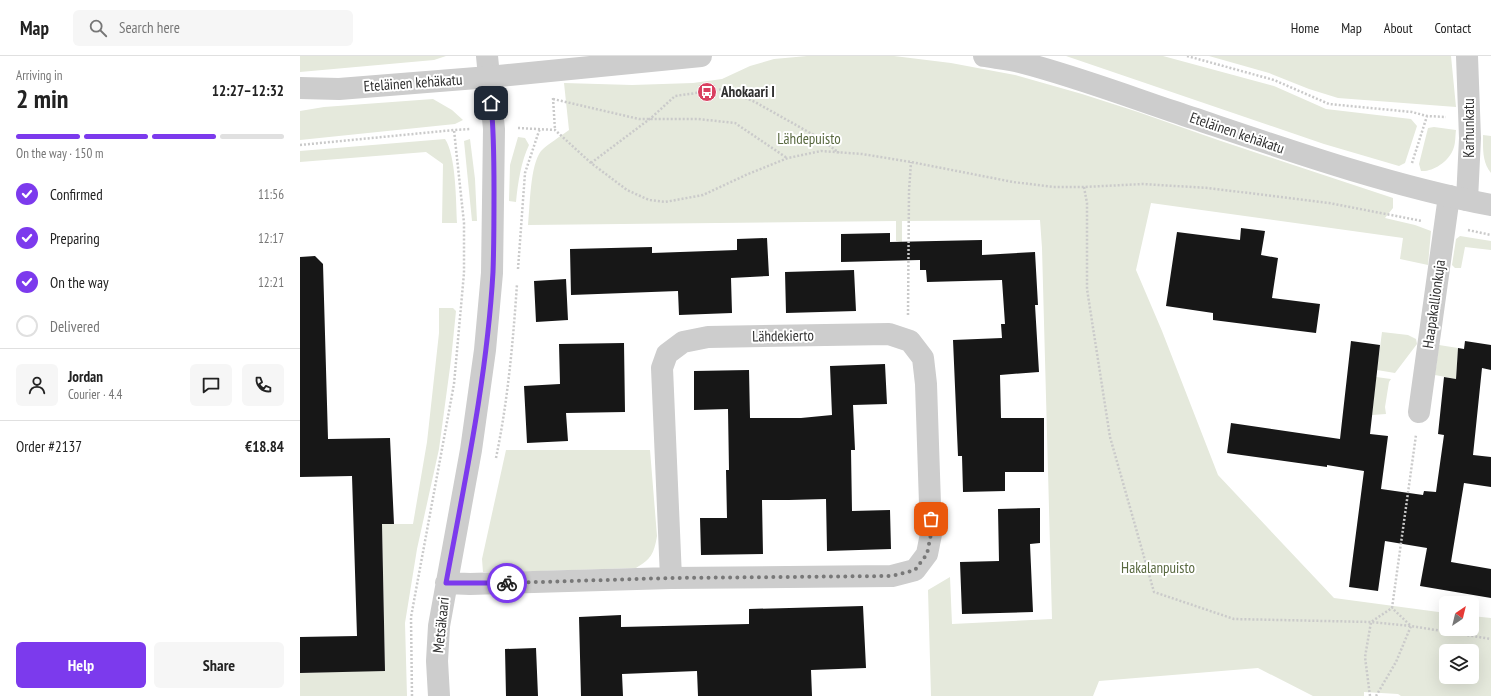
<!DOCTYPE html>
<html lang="en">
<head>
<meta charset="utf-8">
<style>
	:root { --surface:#fff; --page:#f6f6f6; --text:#222; --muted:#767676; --line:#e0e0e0; --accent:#7c3aed }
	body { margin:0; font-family:"PT Sans Narrow",sans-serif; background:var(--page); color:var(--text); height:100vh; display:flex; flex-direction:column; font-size:15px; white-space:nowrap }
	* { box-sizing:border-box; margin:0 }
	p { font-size:13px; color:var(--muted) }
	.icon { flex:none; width:22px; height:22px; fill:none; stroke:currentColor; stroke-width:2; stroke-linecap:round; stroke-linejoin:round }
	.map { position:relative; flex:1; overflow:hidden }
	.details { display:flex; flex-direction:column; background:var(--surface); width:300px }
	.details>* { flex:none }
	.needle { width:26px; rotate:35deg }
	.controls { position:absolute; left:1139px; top:540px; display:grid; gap:8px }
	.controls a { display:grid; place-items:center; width:40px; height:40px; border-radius:6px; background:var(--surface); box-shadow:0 4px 16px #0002; font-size:20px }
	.pin { position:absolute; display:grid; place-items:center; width:34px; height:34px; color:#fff; margin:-17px; border-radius:8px; box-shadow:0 2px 6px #0006 }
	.courier { position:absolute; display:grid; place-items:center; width:40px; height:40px; margin:-20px; border:3px solid #7c3aed; border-radius:50%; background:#fff; color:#222; box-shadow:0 1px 5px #0007 }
	.headline em { font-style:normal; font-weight:800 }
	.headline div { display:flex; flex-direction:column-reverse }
	.headline { display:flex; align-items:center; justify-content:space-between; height:68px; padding:0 16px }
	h1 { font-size:26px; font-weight:800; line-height:30px }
	.bar { display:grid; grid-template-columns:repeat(4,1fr); gap:6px 4px; align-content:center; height:48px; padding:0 16px }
	.bar i { height:5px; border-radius:3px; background:var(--line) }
	.bar .on { background:var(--accent) }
	.bar p { grid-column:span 4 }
	.line { display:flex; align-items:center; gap:10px; padding:0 16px; border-top:1px solid var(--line) }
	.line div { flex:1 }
	.round { display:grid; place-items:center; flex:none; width:42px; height:42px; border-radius:6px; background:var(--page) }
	ol { padding:0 16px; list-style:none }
	li { display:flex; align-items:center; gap:12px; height:44px }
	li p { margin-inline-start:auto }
	li .icon { padding:4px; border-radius:50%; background:var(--accent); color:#fff; stroke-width:4 }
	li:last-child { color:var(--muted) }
	li i { width:22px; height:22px; border:2px solid var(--line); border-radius:50% }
	.cta { display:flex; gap:8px; margin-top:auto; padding:8px 16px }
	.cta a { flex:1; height:46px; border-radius:6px; background:var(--accent); color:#fff; font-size:16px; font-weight:800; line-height:46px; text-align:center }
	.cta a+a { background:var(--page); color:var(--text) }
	header { display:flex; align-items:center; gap:24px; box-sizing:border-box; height:56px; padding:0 20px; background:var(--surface); border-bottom:1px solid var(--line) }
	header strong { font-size:19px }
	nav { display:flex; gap:22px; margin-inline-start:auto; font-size:14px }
	.search { width:280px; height:36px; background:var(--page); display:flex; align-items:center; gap:10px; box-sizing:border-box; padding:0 14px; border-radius:6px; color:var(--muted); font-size:15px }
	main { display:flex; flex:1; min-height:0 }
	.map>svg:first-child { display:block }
</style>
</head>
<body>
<header>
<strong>Map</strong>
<div class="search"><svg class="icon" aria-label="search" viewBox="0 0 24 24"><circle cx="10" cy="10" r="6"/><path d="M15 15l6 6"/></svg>Search here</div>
<nav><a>Home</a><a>Map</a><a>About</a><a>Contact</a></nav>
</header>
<main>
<section class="details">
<div class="headline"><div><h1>2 min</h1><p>Arriving in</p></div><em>12:27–12:32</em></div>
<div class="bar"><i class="on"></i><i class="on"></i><i class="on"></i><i></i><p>On the way · 150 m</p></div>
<ol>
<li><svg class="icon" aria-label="check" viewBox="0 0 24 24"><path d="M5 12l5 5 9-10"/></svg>Confirmed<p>11:56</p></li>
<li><svg class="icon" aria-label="check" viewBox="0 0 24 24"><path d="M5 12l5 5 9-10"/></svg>Preparing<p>12:17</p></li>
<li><svg class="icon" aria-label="check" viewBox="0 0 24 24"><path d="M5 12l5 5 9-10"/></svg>On the way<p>12:21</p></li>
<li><i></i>Delivered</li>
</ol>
<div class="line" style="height:72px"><a class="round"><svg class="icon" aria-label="person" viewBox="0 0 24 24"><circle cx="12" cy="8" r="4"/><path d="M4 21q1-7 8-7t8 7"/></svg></a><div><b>Jordan</b><p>Courier · 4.4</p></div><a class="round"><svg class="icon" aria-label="chat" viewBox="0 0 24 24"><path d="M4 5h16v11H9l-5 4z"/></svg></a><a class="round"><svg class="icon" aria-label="phone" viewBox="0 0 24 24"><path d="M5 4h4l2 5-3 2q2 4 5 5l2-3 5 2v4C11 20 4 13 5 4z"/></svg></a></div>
<div class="line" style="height:52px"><div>Order #2137</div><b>€18.84</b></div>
<div class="cta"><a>Help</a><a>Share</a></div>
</section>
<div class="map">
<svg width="1191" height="640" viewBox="0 0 1191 640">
	<rect width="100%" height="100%" fill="#fff"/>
	<path fill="#e5e9dc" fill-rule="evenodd" d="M0 0H146L134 4 0 16Z
		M507 0H594L651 7 715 19 782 38 838 56 918 84 1093 142V152L1085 162 1115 169 1131 175 1128 209 1100 203 1103 182 851 147 836 214 862 275 918 419 1034 542 1146 557V573H1172V560L1191 562V640H1101L1098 638 1064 636V640H1013L958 612 799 625 793 640H631L628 534 650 521 652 568 752 563 742 192 740 164 602 165V186L596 185V165L228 169C230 150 230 109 241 95 249 87 260 81 269 74L264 27 332 29 393 27 422 23 450 10 474 3ZM1146 595H1172V621H1146Z
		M766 0H863L974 30 1026 53 1111 63 1117 70 1105 107 1099 110 1024 88Z
		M909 0H1151L1156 51 1038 42 1009 33 969 17Z
		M133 43 152 54 163 64 155 68 0 84V55L24 51Z
		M1134 71 1156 74C1155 81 1156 89 1152 96 1147 106 1133 116 1121 115L1119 108 1128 72Z
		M1183 79 1191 80V117C1182 106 1183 92 1183 79Z
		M218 81 225 82 229 89C221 106 218 126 216 146L209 145 210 109Z
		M145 83C156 99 156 145 157 167H142L143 108 126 96 0 106V95Z
		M170 83 175 123 177 165H172L164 85Z
		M1160 180 1191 185V194L1165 191 1161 212H1155L1152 209 1156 183Z
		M139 252H153L156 255 151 304 139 393 117 493 105 567 107 640H0V617L85 614 82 468H113L127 386 139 277Z
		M1082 276 1108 279 1116 283 1117 288 1095 317 1077 314Z
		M1139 289 1158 292 1156 323 1135 319Z
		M1076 321 1091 323 1089 326 1085 351 1086 358 1072 359Z
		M206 394H350L357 480C354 498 351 503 336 512L206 516H183L182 503Z"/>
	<path fill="#171717" d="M941 172 965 175 961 199 978 202 972 242 1020 248 1016 277 913 264V257L866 250 877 176 940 184Z
		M590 177V186L682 184V199L735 196 738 249H735L739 316 700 319 701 362H744V416H705V435L663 436 662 400H658L653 284 702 282 701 268H705L702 224 627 226 626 214H620V204L541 206V178Z
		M467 182 469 220 431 222 432 257 379 259 378 235 271 239 270 193 352 191V197L437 194V183Z
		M15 200 23 208 28 383 90 382 94 468H82L85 615 0 617V581L57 580 52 420 0 421V201Z
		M554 214 556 255 486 257 485 216Z
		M266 223 268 264 236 266 234 225Z
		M1051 285 1080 289 1070 378 1088 380 1081 433 1123 439 1124 435 1136 436 1144 379 1138 378 1144 321 1156 323 1158 292 1164 293 1165 285 1191 289V314L1182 312 1173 399 1191 401V431L1164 427 1151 506 1191 513V542L1120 530 1127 492 1085 485 1078 535 1049 531 1064 415 1027 409V411L927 397 931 367 1040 383Z
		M324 287 325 356 266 357 268 385 227 387 224 330 260 328 259 288Z
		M585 308 587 348 553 349 555 394H551L552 455 590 454 591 493 527 495 526 443 489 444H462L463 498 401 499 400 462H427L426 414H429L428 353 394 354V315L449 314 450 362H501L532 359 530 310Z
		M740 452V487L730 488 733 556 662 558 660 506 699 505 698 453Z
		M563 550 566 612 511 614 512 640H398L397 615 322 618 323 640H281L279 561 321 559V571L449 568V553Z
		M236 592 238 640H206L205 593Z"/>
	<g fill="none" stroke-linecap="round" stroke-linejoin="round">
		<path stroke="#cacaca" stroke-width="2.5" stroke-dasharray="2 2" stroke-linecap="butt" d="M887 0 974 24 1029 48 1112 56 1127 60 1146 61
			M253 42 255 74
			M253 43 339 63H398L435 67 487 102
			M218 72 255 74 291 107 327 134 349 144 365 146 403 139 448 118 488 102 521 95 562 98 611 106 713 126 753 131H784L843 128 908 132 1029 147 1122 165
			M0 89 154 74 171 73
			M291 107 351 62 375 40 424 33 455 46 521 83 539 97
			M1112 107 1127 60
			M784 131 787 147V233L810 381 854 536 934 563 1071 566 1111 570 1191 583
			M1168 174 1191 179
			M218 213 225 117 240 72
			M608 259 609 135 611 106
			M196 402C208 344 213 286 217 228
			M112 640 111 561 154 328 164 217V167L154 74
			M1070 640 1065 601 1071 566 1092 552 1116 379
			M1076 640 1096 606 1111 570 1092 552"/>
		<path stroke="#cdcdcd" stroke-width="22" d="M1167 0 1170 82 1167 144
			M1119 356 1149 140
			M146 527 170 528 371 522 592 520 615 514 627 498 631 478 626 328 623 302 610 285 589 278 408 281 383 286 367 298 362 312 371 522
			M139 640 137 605 139 570 171 394 185 294 192 217 194 73 187 0"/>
		<path stroke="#cdcdcd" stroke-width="22" d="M684 0C696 2 708 3 720 6 771 19 822 38 872 55 977 90 1082 128 1191 149
			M0 32 39 33 189 21 401 0"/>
	</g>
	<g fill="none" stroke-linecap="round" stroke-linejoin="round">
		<path stroke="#787878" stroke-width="4" stroke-dasharray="0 7.2" d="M207 527 371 522 592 520 615 514 627 498 631 478V463"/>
		<path stroke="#7c3aed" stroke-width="5" d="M191 47C194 76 194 105 194 135 194 162 194 189 193 216 187 321 165 424 146 527H207"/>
	</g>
	<defs>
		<symbol id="bus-disc" viewBox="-11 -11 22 22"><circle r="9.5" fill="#d94060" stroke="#fff"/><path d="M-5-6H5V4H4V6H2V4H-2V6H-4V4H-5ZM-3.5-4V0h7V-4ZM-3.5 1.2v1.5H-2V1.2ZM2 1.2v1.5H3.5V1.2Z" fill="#fff"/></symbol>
	</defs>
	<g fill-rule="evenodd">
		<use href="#bus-disc" x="396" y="25" width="22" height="22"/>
	</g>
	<g text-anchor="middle" stroke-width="4" stroke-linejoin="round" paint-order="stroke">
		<g font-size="15" fill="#303030" stroke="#fff">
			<text transform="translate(113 27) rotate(-4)" y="5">Eteläinen kehäkatu</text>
			<text transform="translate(1169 72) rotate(-90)" y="5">Karhunkatu</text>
			<text transform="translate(937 77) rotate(19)" y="5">Eteläinen kehäkatu</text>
			<text transform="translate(1134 248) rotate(-82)" y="5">Haapakallionkuja</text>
			<text transform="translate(483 280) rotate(-1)" y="5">Lähdekierto</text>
			<text transform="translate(141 569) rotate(-84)" y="5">Metsäkaari</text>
		</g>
		<g font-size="15" font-weight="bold" fill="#303030" stroke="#fff" text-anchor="start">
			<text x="421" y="41">Ahokaari I</text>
		</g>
		<g font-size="15" fill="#596940" stroke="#fff">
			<text x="509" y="88">Lähdepuisto</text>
			<text x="858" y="517">Hakalanpuisto</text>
		</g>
	</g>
</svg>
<div class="controls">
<a><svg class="needle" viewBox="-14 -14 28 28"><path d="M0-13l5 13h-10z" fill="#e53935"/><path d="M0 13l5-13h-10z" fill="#767676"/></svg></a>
<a><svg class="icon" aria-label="layers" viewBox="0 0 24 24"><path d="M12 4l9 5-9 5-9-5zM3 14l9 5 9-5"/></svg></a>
</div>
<div class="pin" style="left:631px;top:463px;background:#ea580c"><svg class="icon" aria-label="bag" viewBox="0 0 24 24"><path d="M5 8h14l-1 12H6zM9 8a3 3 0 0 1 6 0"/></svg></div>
<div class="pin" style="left:191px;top:47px;background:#1f2937"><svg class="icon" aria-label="home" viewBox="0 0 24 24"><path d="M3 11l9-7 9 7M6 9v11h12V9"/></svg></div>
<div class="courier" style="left:207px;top:527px"><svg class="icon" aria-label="bike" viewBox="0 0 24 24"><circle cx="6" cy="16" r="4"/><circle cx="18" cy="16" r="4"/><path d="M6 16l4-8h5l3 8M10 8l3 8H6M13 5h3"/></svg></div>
</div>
</main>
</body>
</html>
